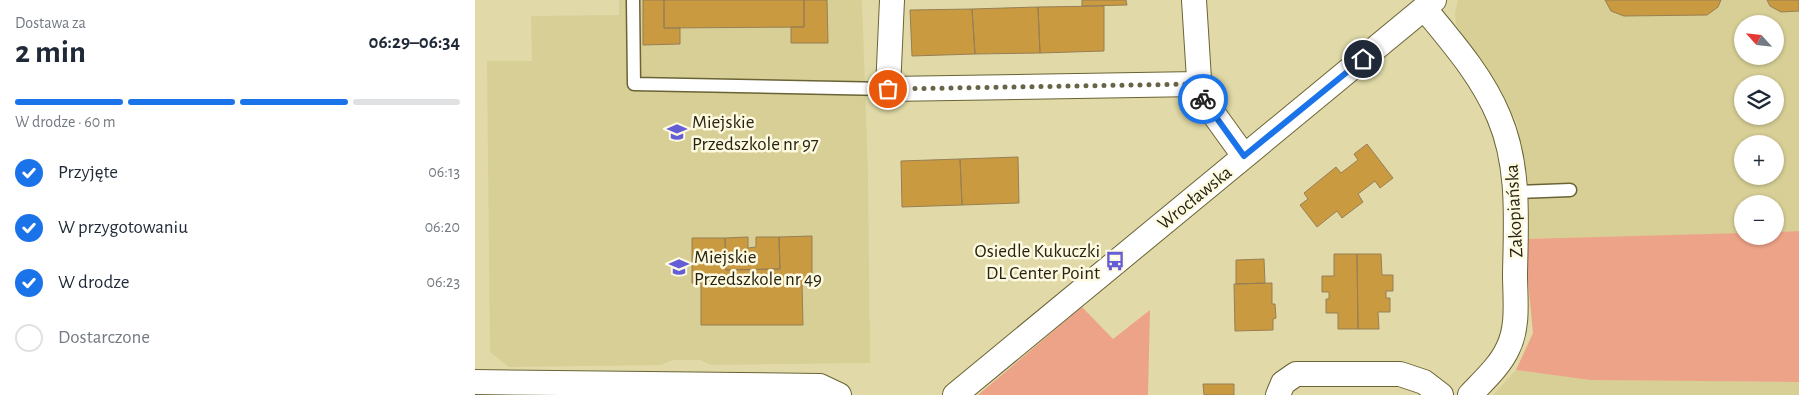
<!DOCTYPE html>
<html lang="pl">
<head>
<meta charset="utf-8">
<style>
	:root { --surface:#fff; --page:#f6f6f7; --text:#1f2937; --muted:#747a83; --line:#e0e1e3; --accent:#1a73e8 }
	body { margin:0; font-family:"Alegreya Sans",sans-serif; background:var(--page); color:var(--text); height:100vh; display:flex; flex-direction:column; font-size:19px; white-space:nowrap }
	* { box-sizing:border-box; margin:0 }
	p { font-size:16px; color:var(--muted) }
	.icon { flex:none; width:28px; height:28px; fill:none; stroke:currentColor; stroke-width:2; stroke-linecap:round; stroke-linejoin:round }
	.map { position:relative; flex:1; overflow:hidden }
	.details { display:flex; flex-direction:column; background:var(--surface); width:475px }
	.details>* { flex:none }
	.needle { width:32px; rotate:297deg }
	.fabs { position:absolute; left:1259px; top:15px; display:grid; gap:10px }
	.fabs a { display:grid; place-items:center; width:50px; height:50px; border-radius:50%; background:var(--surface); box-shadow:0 1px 4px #0004; font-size:25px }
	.pin { position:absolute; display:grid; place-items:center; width:42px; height:42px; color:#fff; margin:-21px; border:2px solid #fff; border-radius:50%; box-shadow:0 1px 5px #0007 }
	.courier { position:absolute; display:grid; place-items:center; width:50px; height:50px; margin:-25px; border:4px solid #1a73e8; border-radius:50%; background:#fff; color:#222; box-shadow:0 1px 6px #0007 }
	.headline em { font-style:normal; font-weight:600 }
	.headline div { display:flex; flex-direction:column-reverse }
	.headline { display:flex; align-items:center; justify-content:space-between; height:85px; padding:0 15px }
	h1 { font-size:32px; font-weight:600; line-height:38px }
	.bar { display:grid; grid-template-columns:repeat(4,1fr); gap:8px 5px; align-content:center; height:60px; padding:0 15px }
	.bar i { height:6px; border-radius:4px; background:var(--line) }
	.bar .active { background:var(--accent) }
	.bar p { grid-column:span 4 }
	ol { padding:0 15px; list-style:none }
	li { display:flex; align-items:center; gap:15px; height:55px }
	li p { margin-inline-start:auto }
	li .icon { padding:5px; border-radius:50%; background:var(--accent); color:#fff; stroke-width:4 }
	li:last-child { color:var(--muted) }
	li i { width:28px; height:28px; border:2px solid var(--line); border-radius:50% }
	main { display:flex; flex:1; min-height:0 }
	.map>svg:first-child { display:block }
</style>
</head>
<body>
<main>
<section class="details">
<div class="headline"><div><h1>2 min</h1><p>Dostawa za</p></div><em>06:29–06:34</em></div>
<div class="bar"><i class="active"></i><i class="active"></i><i class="active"></i><i></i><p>W drodze · 60 m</p></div>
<ol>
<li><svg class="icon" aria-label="check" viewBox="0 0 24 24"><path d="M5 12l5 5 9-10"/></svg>Przyjęte<p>06:13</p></li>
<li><svg class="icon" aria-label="check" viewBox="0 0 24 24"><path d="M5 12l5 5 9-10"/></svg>W przygotowaniu<p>06:20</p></li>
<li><svg class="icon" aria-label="check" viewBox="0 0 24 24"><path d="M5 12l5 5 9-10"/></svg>W drodze<p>06:23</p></li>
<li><i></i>Dostarczone</li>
</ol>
</section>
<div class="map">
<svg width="1324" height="395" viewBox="0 0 1324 395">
	<rect width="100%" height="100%" fill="#e1daa8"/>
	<path fill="#d7cf95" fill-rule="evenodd" d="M144 0H387L393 176 395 363 236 365 225 360H198L185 365 34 367 15 352 12 61H57L56 16 144 15Z
		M983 0H1324V231L1300 232V204H1268L1267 233 1049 239 1048 155 1042 123 1021 85 981 24 980 12ZM1268 24H1300V56H1268ZM1268 84H1300V116H1268ZM1268 144H1300V176H1268Z
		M1041 370 1115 380 1324 382V395H1018Z"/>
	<path fill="#eda387" d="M1324 231V382L1115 380 1041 370 1058 333 1049 239 1267 233 1268 236H1300V232Z
		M607 307 638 339 675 310 673 395H503Z"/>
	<path fill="#c99a40" stroke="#977f55" d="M168 0H189V28H205V44L168 45Z
		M189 0H329V27L189 28Z
		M329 0H352L353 43H316V27H329Z
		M607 0H651L652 5 607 6Z
		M1246 0 1243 7 1232 15 1149 16 1136 11 1130 0Z
		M1292 0H1324V11L1306 12 1295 6Z
		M629 6V51L565 53 563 7Z
		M563 7 565 53 500 54 497 9Z
		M497 9 500 54 437 56 435 10Z
		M892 144 918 178 905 188 900 181 883 194 888 202 867 218 862 211 842 227 825 205 833 199 829 193 861 167 866 173 883 160 879 154Z
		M543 157 544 203 487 205 485 159Z
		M485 159 487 205 427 207 426 161Z
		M337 236V282H327L328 325H226V283H217V238H250L251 270 305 269 304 237Z
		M273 237V248L281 247V237H304L305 269 251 270 250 238Z
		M859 254H882L883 329H863V313H851V299H854V292H847V276H859Z
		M882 254H906L907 275H918V291H911V298H915V312H903L904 329H883Z
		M789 259 790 283 761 284V260Z
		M797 283V304H800L801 318 798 319V330L760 331 759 284Z
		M728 384H759V395H729Z"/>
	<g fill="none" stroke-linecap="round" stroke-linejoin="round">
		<defs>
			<path id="service" d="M158 0 159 84 413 89
				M1041 192 1095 190"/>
			<path id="minor" d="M417 0 413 89 723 84
				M719 0 725 95 769 156
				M949 8C977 42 1007 76 1024 117 1045 166 1041 221 1040 274 1040 298 1044 326 1033 348 1025 366 1008 381 995 395
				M0 382 345 386 364 395
				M480 395 959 0
				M803 395 808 383 821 374H925L949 382 966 395"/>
		</defs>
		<use href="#service" stroke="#6a6335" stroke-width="15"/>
		<use href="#minor" stroke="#6a6335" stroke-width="26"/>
		<use href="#service" stroke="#fff" stroke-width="12"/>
		<use href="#minor" stroke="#fff" stroke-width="24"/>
	</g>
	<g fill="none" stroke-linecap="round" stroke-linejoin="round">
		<path stroke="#686446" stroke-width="5" stroke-dasharray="0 9" d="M413 89 723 84 728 99"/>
		<path stroke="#1a73e8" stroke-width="6" d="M728 99 769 156 888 59"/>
	</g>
	<defs>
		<symbol id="school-bare" viewBox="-9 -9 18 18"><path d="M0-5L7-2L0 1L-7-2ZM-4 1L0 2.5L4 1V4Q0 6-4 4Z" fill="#635dd6" stroke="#fefae1" stroke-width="2.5" paint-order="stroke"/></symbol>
		<symbol id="bus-bare" viewBox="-9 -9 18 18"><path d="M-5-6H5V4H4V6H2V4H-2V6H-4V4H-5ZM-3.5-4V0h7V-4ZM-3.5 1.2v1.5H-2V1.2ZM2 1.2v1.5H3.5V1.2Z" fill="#635dd6" stroke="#fefae1" stroke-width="2.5" paint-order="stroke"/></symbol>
	</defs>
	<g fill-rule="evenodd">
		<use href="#school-bare" x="188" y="118" width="28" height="28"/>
		<use href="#bus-bare" x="626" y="247" width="28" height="28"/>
		<use href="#school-bare" x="190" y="253" width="28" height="28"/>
	</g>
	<g text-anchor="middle" stroke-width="5" stroke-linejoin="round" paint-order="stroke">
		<g font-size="19" fill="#272411" stroke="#fefae1" text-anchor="start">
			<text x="217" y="128">Miejskie<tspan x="217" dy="22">Przedszkole nr 97</tspan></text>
			<text x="625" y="257" text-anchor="end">Osiedle Kukuczki<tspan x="625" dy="22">DL Center Point</tspan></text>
			<text x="219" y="263">Miejskie<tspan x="219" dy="22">Przedszkole nr 49</tspan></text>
		</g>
		<g font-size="19" fill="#272411" stroke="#fefae1">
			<text transform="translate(719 197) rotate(-39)" y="7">Wrocławska</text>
			<text transform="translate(1038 211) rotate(-93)" y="7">Zakopiańska</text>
		</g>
	</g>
</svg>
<div class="fabs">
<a><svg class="needle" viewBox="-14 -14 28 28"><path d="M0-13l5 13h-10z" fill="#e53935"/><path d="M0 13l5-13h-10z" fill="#747a83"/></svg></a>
<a><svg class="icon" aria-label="layers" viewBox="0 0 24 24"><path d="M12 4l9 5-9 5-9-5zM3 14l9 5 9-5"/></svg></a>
<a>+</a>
<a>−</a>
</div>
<div class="pin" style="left:413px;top:89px;background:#ea580c"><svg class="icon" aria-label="bag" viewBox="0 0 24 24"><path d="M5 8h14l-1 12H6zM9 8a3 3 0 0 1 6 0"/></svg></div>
<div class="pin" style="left:888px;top:59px;background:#1f2937"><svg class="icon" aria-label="home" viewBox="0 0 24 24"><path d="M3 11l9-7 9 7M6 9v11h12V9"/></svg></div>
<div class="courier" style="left:728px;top:99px"><svg class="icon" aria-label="bike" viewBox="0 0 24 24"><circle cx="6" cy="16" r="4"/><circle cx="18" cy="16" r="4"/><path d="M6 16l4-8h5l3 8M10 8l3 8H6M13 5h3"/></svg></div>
</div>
</main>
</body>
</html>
